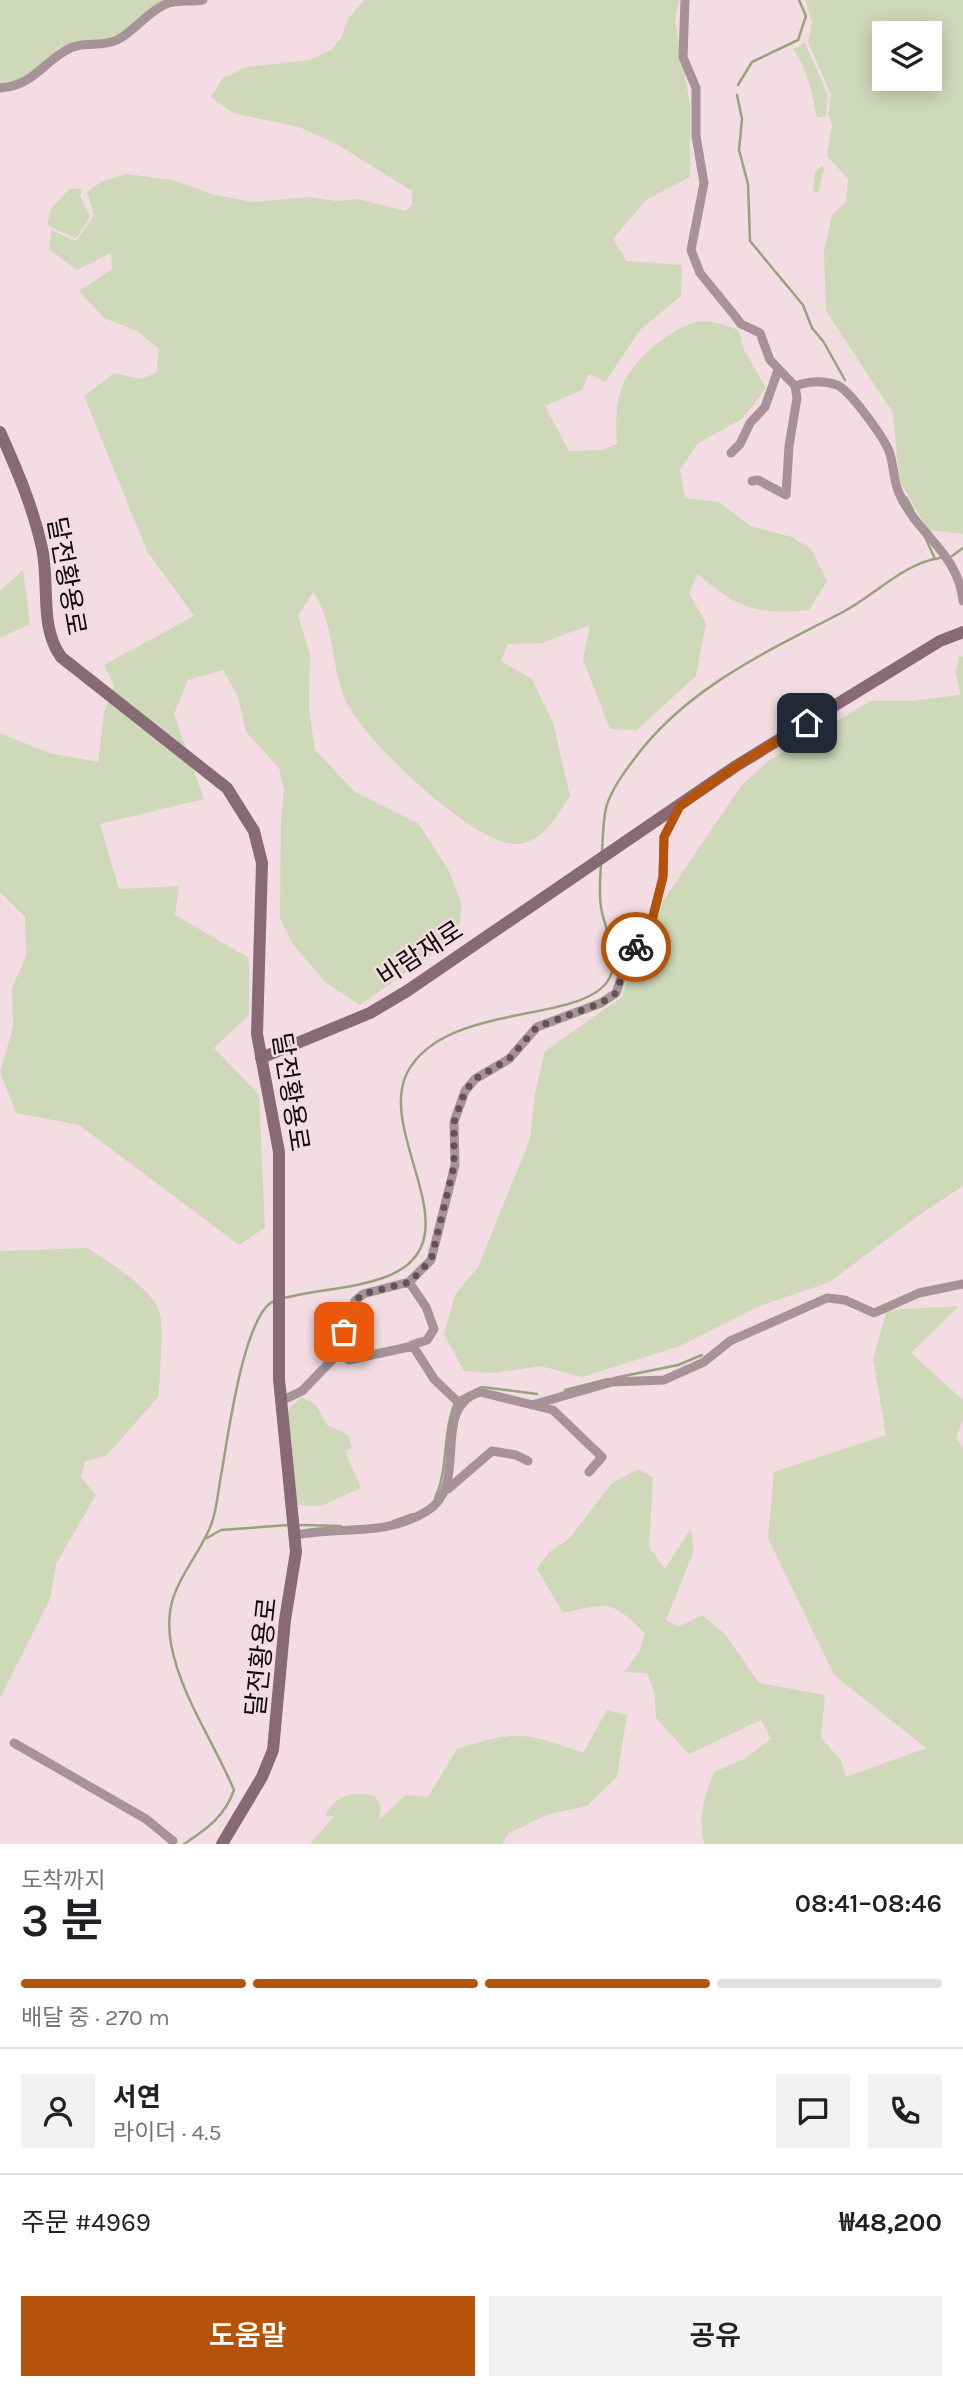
<!DOCTYPE html>
<html lang="ko">
<head>
<meta charset="utf-8">
<style>
	:root { --surface:#fff; --page:#f2f2f2; --text:#202124; --muted:#757577; --line:#e0e0e0; --accent:#b45309 }
	body { margin:0; font-family:Karla,"Noto Sans KR",sans-serif; background:var(--page); color:var(--text); height:100vh; display:flex; flex-direction:column; font-size:26px; white-space:nowrap }
	* { box-sizing:border-box; margin:0 }
	p { font-size:23px; color:var(--muted) }
	.icon { flex:none; width:38px; height:38px; fill:none; stroke:currentColor; stroke-width:2; stroke-linecap:round; stroke-linejoin:round }
	.map { position:relative; height:1844px; overflow:hidden }
	.details { display:flex; flex-direction:column; background:var(--surface); flex:1 }
	.details>* { flex:none }
	.controls { position:absolute; left:872px; top:21px; display:grid; gap:14px }
	.controls a { display:grid; place-items:center; width:70px; height:70px; border-radius:0px; background:var(--surface); box-shadow:0 4px 18px #0003; font-size:35px }
	.pin { position:absolute; display:grid; place-items:center; width:60px; height:60px; color:#fff; margin:-30px; border-radius:14px; box-shadow:0 4px 10px #0006 }
	.courier { position:absolute; display:grid; place-items:center; width:70px; height:70px; margin:-35px; border:5px solid #b45309; border-radius:50%; background:#fff; color:#222; box-shadow:0 2px 9px #0007 }
	.headline em { font-style:normal; font-weight:600 }
	.headline div { display:flex; flex-direction:column-reverse }
	.headline { display:flex; align-items:center; justify-content:space-between; height:119px; padding:0 21px }
	h1 { font-size:46px; font-weight:600; line-height:52px }
	.bar { display:grid; grid-template-columns:repeat(4,1fr); gap:10px 7px; align-content:center; height:84px; padding:0 21px }
	.bar i { height:9px; border-radius:5px; background:var(--line) }
	.bar .active { background:var(--accent) }
	.bar p { grid-column:span 4 }
	.line { display:flex; align-items:center; gap:18px; padding:0 21px; border-top:2px solid var(--line) }
	.line div { flex:1 }
	.round { display:grid; place-items:center; flex:none; width:74px; height:74px; border-radius:0px; background:var(--page) }
	.button { display:flex; gap:14px; margin-top:auto; padding:14px 21px }
	.button a { flex:1; height:80px; border-radius:0px; background:var(--accent); color:#fff; font-size:28px; font-weight:600; line-height:80px; text-align:center }
	.button a+a { background:var(--page); color:var(--text) }
	.map>svg:first-child { display:block }
</style>
</head>
<body>
<div class="map">
<svg width="963" height="1844" viewBox="0 0 963 1844">
	<rect width="100%" height="100%" fill="#f3dde3"/>
	<path fill="#cfd8b9" fill-rule="evenodd" d="M0 0H164L121 33 104 41H76L25 79 0 83Z
		M364 0H679L675 21 690 104V177L646 200 613 239 627 261 682 265 681 296 640 330 605 382 589 374 582 390 545 406 569 451 602 450 617 444C616 425 615 408 621 390 629 363 669 329 696 322 710 319 727 326 739 330L743 348 766 388 743 418 697 444 680 470 685 498 719 502 750 526 792 537 811 549 827 581 809 610C758 616 735 607 698 574L689 593 706 623 696 676 637 730 610 729 583 660 590 625 542 643 508 644 501 661 532 679 553 723 570 796C556 816 544 842 517 844 474 846 360 737 345 699 330 663 335 625 313 592L298 616 310 654 309 709 315 750 355 792 419 824 449 871 462 905 458 936 360 1005 326 983 292 943 280 918 281 816 284 790 279 768 246 732 238 697 223 670 188 680 174 714 204 799 100 824 119 889 179 886 175 915 249 958V1015L214 1048 259 1095 265 1228 239 1245 79 1125 16 1113 0 1072 13 1027 12 988 26 956 25 917 0 892V733L49 753 98 762 104 713 114 685 104 665 194 616 147 551 84 396 114 373 141 379 156 373 159 349 137 331 104 318 79 291 112 269 111 253 77 270 49 249 51 230 76 241 94 215 87 192 103 181 127 174 172 180 215 195 253 202 308 197 337 201 358 199 405 211 412 205V191L338 145 299 127 233 113 211 97 223 78 247 67 310 60 332 49 341 38 348 19Z
		M805 0H963V534L928 530 899 480 893 413 826 311 824 251 832 215 846 202 848 179 827 156 832 125 828 114 831 95 808 42 812 22ZM884 33H929V79H884Z
		M805 43 828 95 826 116 817 118C812 93 807 68 793 49Z
		M822 166 824 169 818 192H813L815 171Z
		M69 189H82L80 196 90 217 76 239 47 225 51 209Z
		M23 570 30 624 0 638V591Z
		M959 656 963 657V1186L919 1215 830 1282 757 1307 680 1346 582 1377 541 1366 494 1373 464 1371 444 1334 455 1295 478 1267 530 1139 535 1093 545 1051 622 997 635 942 741 786 768 761 871 701H911L960 695 956 672Z
		M87 1248C108 1261 153 1289 160 1313 164 1330 159 1376 159 1396L106 1456 85 1461 81 1477 96 1495 56 1564 50 1599 0 1698V1251Z
		M959 1306 911 1353 963 1400V1419L956 1438 963 1449V1844H704C698 1817 704 1798 714 1772L744 1759 771 1739 761 1720 689 1754 656 1718 654 1691 647 1673 624 1672 639 1652 645 1633C611 1599 608 1603 563 1613L537 1569 549 1552 569 1539 612 1483 638 1469 653 1477 649 1547 665 1569 691 1528 694 1550 666 1620 678 1627 702 1615 725 1634 759 1683 825 1695 821 1738 841 1760 846 1777 926 1748 834 1675 768 1538 774 1472 886 1435 873 1359 887 1310Z
		M302 1397 316 1405 327 1425 348 1435 352 1448 345 1451 361 1488 321 1506 297 1505 287 1415 289 1408Z
		M607 1710 627 1715 617 1777 587 1806 549 1814 509 1833 502 1844H310L334 1816H325C334 1795 354 1790 375 1796L381 1807 379 1820 406 1795 428 1797 457 1749C515 1730 526 1732 583 1753Z"/>
	<g fill="none" stroke-linecap="round" stroke-linejoin="round">
		<path stroke="#98a37c" stroke-width="2.5" d="M738 85 752 62 798 40 806 16 799 0
			M737 95 742 119 739 150 748 184 750 241 803 305 812 328 823 341 845 380
			M906 497 913 510
			M925 537 935 559
			M952 556 963 548
			M602 851C603 837 603 822 606 808 610 793 622 775 632 762 684 689 766 652 843 612 875 595 904 563 940 558
			M284 1298C318 1289 355 1289 388 1276 477 1240 376 1135 407 1073 444 1001 583 1025 609 979 622 956 604 930 601 907 599 894 600 878 601 865
			M614 1378 678 1365 702 1355
			M565 1390 608 1379
			M459 1398 482 1387 537 1394
			M435 1498C449 1469 442 1433 455 1403
			M393 1521 413 1514
			M299 1525 341 1526
			M207 1538 221 1530 289 1525
			M184 1844C207 1829 225 1816 234 1790 214 1742 181 1697 171 1644 162 1592 188 1574 208 1532 217 1514 218 1489 222 1470 228 1436 244 1314 274 1301"/>
		<path stroke="#a69297" stroke-width="9" d="M685 0 683 57 696 88V136L704 183 691 250 700 273 735 316 741 324 760 333 770 360 795 386C809 381 823 380 837 385 849 389 884 438 889 451 894 464 893 480 899 493 917 535 958 552 963 601
			M0 88C33 85 40 66 65 51 82 40 100 48 117 40 135 31 147 12 166 4 176 0 192 2 203 0
			M731 453 740 444 750 423 765 407 778 370
			M752 481 758 480 786 495 789 446 797 398 795 386
			M409 1282 426 1307 434 1329 427 1340 412 1345
			M337 1352 349 1360 413 1346 434 1379 460 1404
			M281 1401 302 1391 333 1359 355 1301 363 1294 409 1282 431 1260 455 1165 454 1122 465 1091 475 1079 509 1059 537 1027 601 1003 616 993 625 967 649 932 663 877 664 837 680 805
			M532 1405 612 1382 664 1380 704 1362 730 1341 827 1298 845 1300 874 1313 919 1293 963 1284
			M448 1489 492 1451 516 1455 528 1461
			M295 1535C341 1526 386 1537 427 1511 471 1485 429 1407 480 1392L553 1410 602 1457 589 1472
			M14 1743 146 1819 173 1841"/>
		<path stroke="#876a73" stroke-width="12" d="M0 432C17 470 33 507 42 548 50 585 39 626 61 657L227 788 254 831 262 863 257 1034 279 1152V1379L296 1552 285 1620 273 1750 262 1777 222 1844
			M261 1058 370 1013 407 991 736 766 940 641 963 632"/>
	</g>
	<g fill="none" stroke-linecap="round" stroke-linejoin="round">
		<path stroke="#605457" stroke-width="7" stroke-dasharray="0 12.6" d="M344 1332 355 1301 363 1294 410 1282 431 1260 454 1166V1122L465 1091 475 1079 509 1059 537 1027 601 1003 616 993 625 967 636 947"/>
		<path stroke="#b45309" stroke-width="9" d="M636 947 649 932 663 877 664 837 680 806 736 766 807 723"/>
	</g>
	<g text-anchor="middle" stroke-width="5" stroke-linejoin="round" paint-order="stroke">
		<g font-size="26" fill="#110a0c" stroke="#f3dde3">
			<text transform="translate(67 576) rotate(80)" y="9">달전황용로</text>
			<text transform="translate(420 953) rotate(-33)" y="9">바람재로</text>
			<text transform="translate(291 1092) rotate(81)" y="9">달전황용로</text>
			<text transform="translate(261 1657) rotate(-84)" y="9">달전황용로</text>
		</g>
	</g>
</svg>
<div class="controls">
<a><svg class="icon" aria-label="layers" viewBox="0 0 24 24"><path d="M12 4l9 5-9 5-9-5zM3 14l9 5 9-5"/></svg></a>
</div>
<div class="pin" style="left:344px;top:1332px;background:#ea580c"><svg class="icon" aria-label="bag" viewBox="0 0 24 24"><path d="M5 8h14l-1 12H6zM9 8a3 3 0 0 1 6 0"/></svg></div>
<div class="pin" style="left:807px;top:723px;background:#1f2937"><svg class="icon" aria-label="home" viewBox="0 0 24 24"><path d="M3 11l9-7 9 7M6 9v11h12V9"/></svg></div>
<div class="courier" style="left:636px;top:947px"><svg class="icon" aria-label="bike" viewBox="0 0 24 24"><circle cx="6" cy="16" r="4"/><circle cx="18" cy="16" r="4"/><path d="M6 16l4-8h5l3 8M10 8l3 8H6M13 5h3"/></svg></div>
</div>
<section class="details">
<div class="headline"><div><h1>3 분</h1><p>도착까지</p></div><em>08:41–08:46</em></div>
<div class="bar"><i class="active"></i><i class="active"></i><i class="active"></i><i></i><p>배달 중 · 270 m</p></div>
<div class="line" style="height:126px"><a class="round"><svg class="icon" aria-label="person" viewBox="0 0 24 24"><circle cx="12" cy="8" r="4"/><path d="M4 21q1-7 8-7t8 7"/></svg></a><div><b>서연</b><p>라이더 · 4.5</p></div><a class="round"><svg class="icon" aria-label="chat" viewBox="0 0 24 24"><path d="M4 5h16v11H9l-5 4z"/></svg></a><a class="round"><svg class="icon" aria-label="phone" viewBox="0 0 24 24"><path d="M5 4h4l2 5-3 2q2 4 5 5l2-3 5 2v4C11 20 4 13 5 4z"/></svg></a></div>
<div class="line" style="height:91px"><div>주문 #4969</div><b>₩48,200</b></div>
<div class="button"><a>도움말</a><a>공유</a></div>
</section>
</body>
</html>
